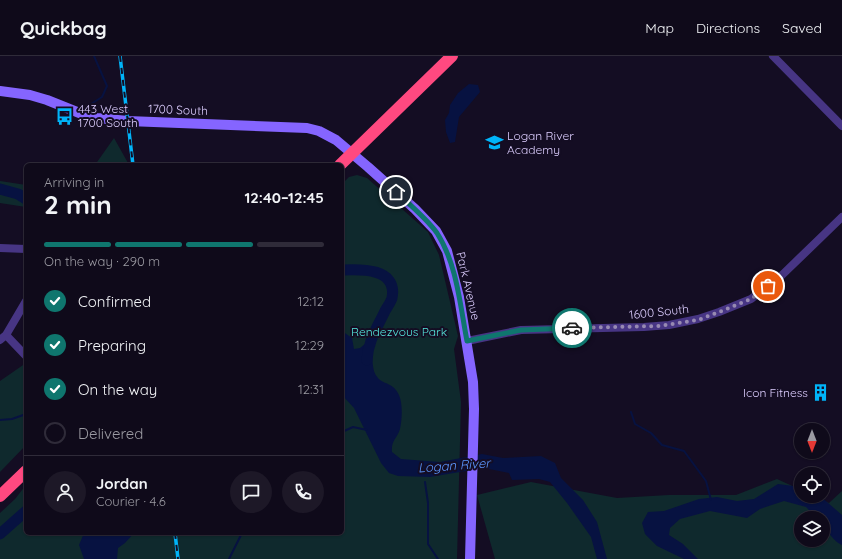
<!DOCTYPE html>
<html lang="en">
<head>
<meta charset="utf-8">
<style>
	:root { --surface:#0f0a1a; --page:#1d1827; --text:#f1f3f6; --muted:#9b9aa2; --line:#2f2b39; --accent:#0f766e }
	body { margin:0; font-family:Quicksand,sans-serif; background:var(--page); color:var(--text); height:100vh; display:flex; flex-direction:column; font-size:15px; white-space:nowrap }
	* { box-sizing:border-box; margin:0 }
	p { font-size:13px; color:var(--muted) }
	.icon { flex:none; width:22px; height:22px; fill:none; stroke:currentColor; stroke-width:2; stroke-linecap:round; stroke-linejoin:round }
	.map { position:relative; flex:1; overflow:hidden }
	.panel { position:absolute; left:24px; top:107px; width:320px; height:372px; display:flex; flex-direction:column; background:var(--surface); border-radius:6px; box-shadow:0 1px 3px #0004,0 0 0 1px var(--line) }
	.panel>* { flex:none }
	.needle { width:26px; rotate:180deg }
	.buttons { position:absolute; left:794px; top:367px; display:grid; gap:8px }
	.buttons a { display:grid; place-items:center; width:36px; height:36px; border-radius:50%; background:var(--surface); box-shadow:0 1px 3px #0004,0 0 0 1px var(--line); font-size:20px }
	.pin { position:absolute; display:grid; place-items:center; width:34px; height:34px; color:#fff; margin:-17px; border:2px solid #fff; border-radius:50%; box-shadow:0 1px 4px #0007 }
	.courier { position:absolute; display:grid; place-items:center; width:40px; height:40px; margin:-20px; border:3px solid #0f766e; border-radius:50%; background:#fff; color:#222; box-shadow:0 1px 5px #0007 }
	.overview em { font-style:normal; font-weight:800 }
	.overview div { display:flex; flex-direction:column-reverse }
	.overview { display:flex; align-items:center; justify-content:space-between; height:68px; padding:0 20px }
	h1 { font-size:26px; font-weight:800; line-height:30px }
	.bar { display:grid; grid-template-columns:repeat(4,1fr); gap:6px 4px; align-content:center; height:48px; padding:0 20px }
	.bar i { height:5px; border-radius:3px; background:var(--line) }
	.bar .selected { background:var(--accent) }
	.bar p { grid-column:span 4 }
	.line { display:flex; align-items:center; gap:10px; padding:0 20px; border-top:1px solid var(--line) }
	.line div { flex:1 }
	.round { display:grid; place-items:center; flex:none; width:42px; height:42px; border-radius:21px; background:var(--page) }
	ol { padding:0 20px; list-style:none }
	li { display:flex; align-items:center; gap:12px; height:44px }
	li p { margin-inline-start:auto }
	li .icon { padding:4px; border-radius:50%; background:var(--accent); color:#fff; stroke-width:4 }
	li:last-child { color:var(--muted) }
	li i { width:22px; height:22px; border:2px solid var(--line); border-radius:50% }
	header { display:flex; align-items:center; gap:24px; box-sizing:border-box; height:56px; padding:0 20px; background:var(--surface); border-bottom:1px solid var(--line) }
	header strong { font-size:19px }
	nav { display:flex; gap:22px; margin-inline-start:auto; font-size:14px }
	.map>svg:first-child { display:block }
</style>
</head>
<body>
<header>
<strong>Quickbag</strong>
<nav><a>Map</a><a>Directions</a><a>Saved</a></nav>
</header>
<div class="map">
<svg width="842" height="503" viewBox="0 0 842 503">
	<rect width="100%" height="100%" fill="#140d23"/>
	<path fill="#0f292d" fill-rule="evenodd" d="M114 82 128 107 127 109H95Z
		M357 119 367 122 428 176 439 199 458 280 454 293 461 346 457 503H0V457L15 443 26 429V477H342V128L349 121Z
		M0 125 26 129V151L0 147Z
		M26 307V389L0 416V325Z
		M777 423 801 434V440H814L829 447 842 435V503H495L477 439 531 426 617 442 669 439H736ZM801 462H823V484H801Z"/>
	<path fill="#071241" d="M469 28 478 29 480 36 459 61 455 86 450 87 446 76 445 64 449 57 450 49 458 37Z
		M342 275 352 282 354 293 360 292 365 288 372 292C373 301 371 315 378 322 384 329 393 326 399 339 403 348 402 364 400 373 397 383 391 384 392 396L401 403 440 406 482 398 503 402 541 400 555 407 561 422 583 444 597 466 607 503H597L591 481 567 447 550 426 539 423 512 424 509 417 484 412 430 421 398 420 389 417 381 407 354 352 342 339Z
		M778 428 801 431V440H820L842 459V489C834 486 823 471 823 462H817L806 451 784 445 760 453 747 462 710 455 680 463 670 472 669 479 683 488 698 503H684L657 490 645 478 642 467 648 456 664 455 699 443 717 441 737 445 754 443Z
		M84 477H134L125 487 118 492 117 503H84L79 489Z"/>
	<g fill="none" stroke-linecap="round" stroke-linejoin="round">
		<path stroke="#071241" stroke-width="2" d="M88 50 102 41 107 30 94 0
			M631 356 635 368 651 377 662 389 684 395 706 425 711 444
			M0 364 12 363 26 358
			M342 376 353 371 367 374
			M425 426 428 447V488L438 503
			M229 503 242 477"/>
		<path stroke="#071241" stroke-width="11" d="M0 133 18 138 26 143
			M342 214C361 213 398 212 392 242 391 246 387 251 385 255 377 272 368 285 367 304
			M0 478 26 455"/>
		<path stroke="#473584" stroke-width="8" d="M773 0 842 70
			M0 192 26 193
			M6 279 26 300
			M0 284 6 279 26 245
			M467 285 521 274 644 271 669 269 698 263 719 256 751 243 780 221 842 161"/>
		<path stroke="#8565ff" stroke-width="10" d="M0 35 30 39 47 44 87 60 97 62 128 65 307 72 319 75 336 84 368 111 415 153 436 175 447 195 459 241 473 326 474 353 470 503"/>
		<path stroke="#ff4980" stroke-width="12" d="M340 109 452 0
			M0 440 26 415"/>
		<defs>
			<path id="rail" d="M120 0 133 109
				M175 477 178 503"/>
		</defs>
		<use href="#rail" stroke="#00b4f9" stroke-width="3.5"/>
		<use href="#rail" stroke="#140d23" stroke-width="2" stroke-dasharray="6" stroke-linecap="butt"/>
	</g>
	<g fill="none" stroke-linecap="round" stroke-linejoin="round">
		<path stroke="#978ab2" stroke-width="4" stroke-dasharray="0 7.2" d="M572 272 659 270 698 264 719 256 751 243 768 230"/>
		<path stroke="#0f766e" stroke-width="5" d="M396 136C408 147 427 163 437 177 457 208 460 249 467 285L521 274 572 272"/>
	</g>
	<defs>
		<symbol id="bus-bare" viewBox="-9 -9 18 18"><path d="M-5-6H5V4H4V6H2V4H-2V6H-4V4H-5ZM-3.5-4V0h7V-4ZM-3.5 1.2v1.5H-2V1.2ZM2 1.2v1.5H3.5V1.2Z" fill="#00b4f9" stroke="#140d23" stroke-width="2.5" paint-order="stroke"/></symbol>
		<symbol id="school-bare" viewBox="-9 -9 18 18"><path d="M0-5L7-2L0 1L-7-2ZM-4 1L0 2.5L4 1V4Q0 6-4 4Z" fill="#00b4f9" stroke="#140d23" stroke-width="2.5" paint-order="stroke"/></symbol>
		<symbol id="building-bare" viewBox="-9 -9 18 18"><path d="M-4-6H4V6H1V3H-1V6H-4ZM-2.5-4.3h1.7v1.8h-1.7ZM.8-4.3h1.7v1.8H.8ZM-2.5-1h1.7V.8h-1.7ZM.8-1h1.7V.8H.8Z" fill="#00b4f9" stroke="#140d23" stroke-width="2.5" paint-order="stroke"/></symbol>
	</defs>
	<g fill-rule="evenodd">
		<use href="#bus-bare" x="52" y="48" width="25" height="25"/>
		<use href="#school-bare" x="482" y="74" width="25" height="25"/>
		<use href="#building-bare" x="808" y="324" width="25" height="25"/>
	</g>
	<g text-anchor="middle" stroke-width="4" stroke-linejoin="round" paint-order="stroke">
		<g font-size="12" fill="#ddceff" stroke="#140d23" text-anchor="start">
			<text x="78" y="57">443 West<tspan x="78" dy="14">1700 South</tspan></text>
			<text x="507" y="84">Logan River<tspan x="507" dy="14">Academy</tspan></text>
			<text x="808" y="341" text-anchor="end">Icon Fitness</text>
		</g>
		<g font-size="12" fill="#ddceff" stroke="#140d23">
			<text transform="translate(178 54) rotate(2)" y="4">1700 South</text>
			<text transform="translate(468 230) rotate(77)" y="4">Park Avenue</text>
			<text transform="translate(659 256) rotate(-6)" y="4">1600 South</text>
		</g>
		<g font-size="12" fill="#55e4da" stroke="#140d23">
			<text x="399" y="280">Rendezvous Park</text>
		</g>
		<g font-size="13" font-style="italic" fill="#5c97ff" stroke="#140d23">
			<text transform="translate(454 409) rotate(-4)" y="5">Logan River</text>
		</g>
	</g>
</svg>
<div class="buttons">
<a><svg class="needle" viewBox="-14 -14 28 28"><path d="M0-13l5 13h-10z" fill="#e53935"/><path d="M0 13l5-13h-10z" fill="#9b9aa2"/></svg></a>
<a><svg class="icon" aria-label="locate" viewBox="0 0 24 24"><circle cx="12" cy="12" r="6"/><path d="M12 2v4M12 18v4M2 12h4M18 12h4"/></svg></a>
<a><svg class="icon" aria-label="layers" viewBox="0 0 24 24"><path d="M12 4l9 5-9 5-9-5zM3 14l9 5 9-5"/></svg></a>
</div>
<div class="pin" style="left:768px;top:230px;background:#ea580c"><svg class="icon" aria-label="bag" viewBox="0 0 24 24"><path d="M5 8h14l-1 12H6zM9 8a3 3 0 0 1 6 0"/></svg></div>
<div class="pin" style="left:396px;top:136px;background:#1f2937"><svg class="icon" aria-label="home" viewBox="0 0 24 24"><path d="M3 11l9-7 9 7M6 9v11h12V9"/></svg></div>
<div class="courier" style="left:572px;top:272px"><svg class="icon" aria-label="car" viewBox="0 0 24 24"><path d="M5 17H2v-5l4-1 3-4h7l3 4 3 1v5h-3M9 17h6M6 11h13"/><circle cx="7" cy="17" r="2"/><circle cx="17" cy="17" r="2"/></svg></div>
<section class="panel">
<div class="overview"><div><h1>2 min</h1><p>Arriving in</p></div><em>12:40–12:45</em></div>
<div class="bar"><i class="selected"></i><i class="selected"></i><i class="selected"></i><i></i><p>On the way · 290 m</p></div>
<ol>
<li><svg class="icon" aria-label="check" viewBox="0 0 24 24"><path d="M5 12l5 5 9-10"/></svg>Confirmed<p>12:12</p></li>
<li><svg class="icon" aria-label="check" viewBox="0 0 24 24"><path d="M5 12l5 5 9-10"/></svg>Preparing<p>12:29</p></li>
<li><svg class="icon" aria-label="check" viewBox="0 0 24 24"><path d="M5 12l5 5 9-10"/></svg>On the way<p>12:31</p></li>
<li><i></i>Delivered</li>
</ol>
<div class="line" style="height:72px"><a class="round"><svg class="icon" aria-label="person" viewBox="0 0 24 24"><circle cx="12" cy="8" r="4"/><path d="M4 21q1-7 8-7t8 7"/></svg></a><div><b>Jordan</b><p>Courier · 4.6</p></div><a class="round"><svg class="icon" aria-label="chat" viewBox="0 0 24 24"><path d="M4 5h16v11H9l-5 4z"/></svg></a><a class="round"><svg class="icon" aria-label="phone" viewBox="0 0 24 24"><path d="M5 4h4l2 5-3 2q2 4 5 5l2-3 5 2v4C11 20 4 13 5 4z"/></svg></a></div>
</section>
</div>
</body>
</html>
